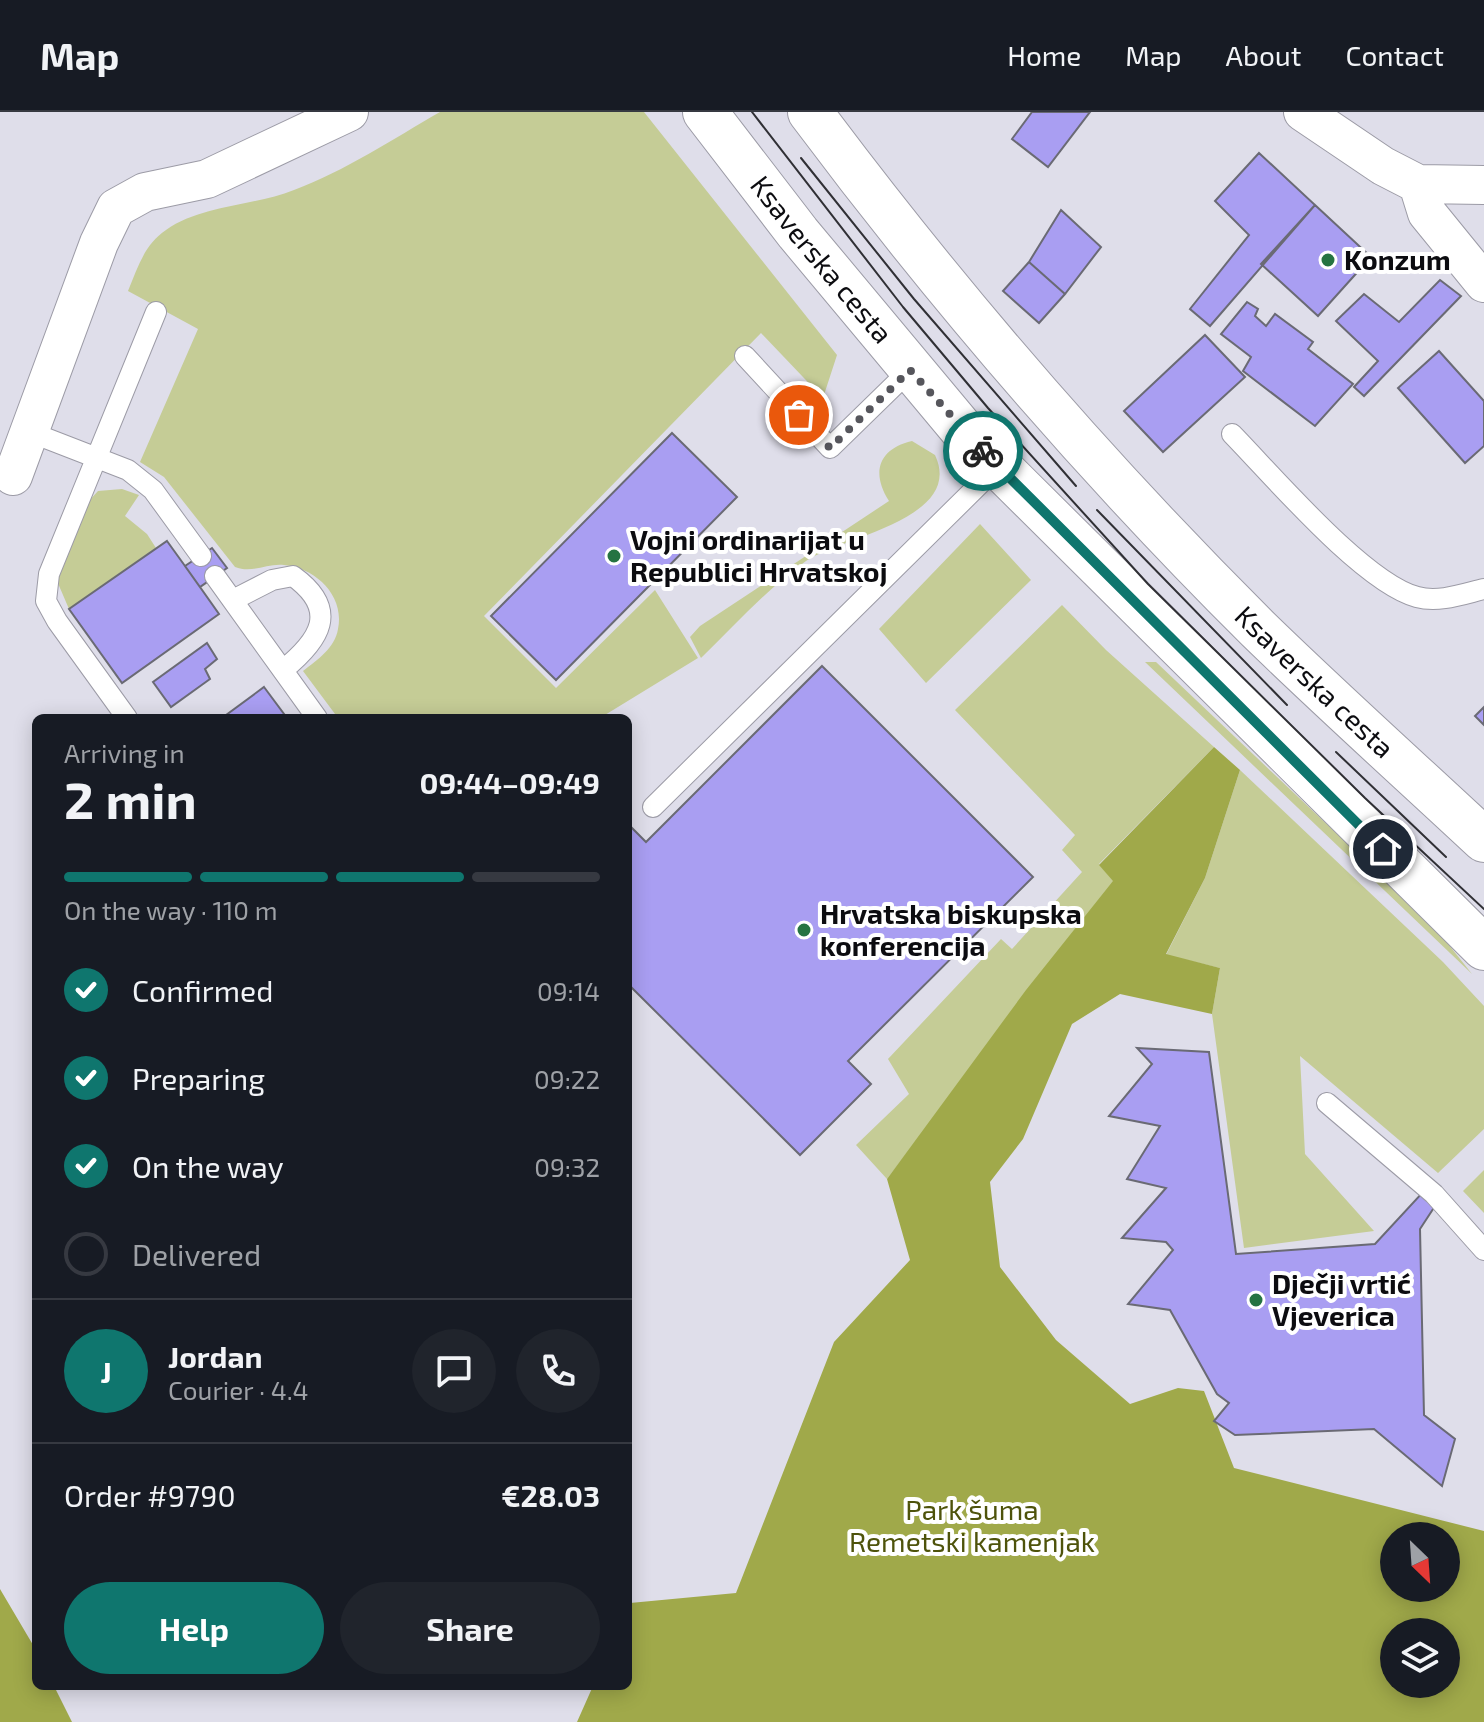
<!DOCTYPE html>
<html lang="en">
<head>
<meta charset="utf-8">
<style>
	:root { --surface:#171b24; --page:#20242c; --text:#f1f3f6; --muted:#9ea1a6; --line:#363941; --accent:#0f766e }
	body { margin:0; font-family:"Exo 2",sans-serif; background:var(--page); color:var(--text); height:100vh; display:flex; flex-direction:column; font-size:30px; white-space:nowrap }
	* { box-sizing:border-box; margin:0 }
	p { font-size:26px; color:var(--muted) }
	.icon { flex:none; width:44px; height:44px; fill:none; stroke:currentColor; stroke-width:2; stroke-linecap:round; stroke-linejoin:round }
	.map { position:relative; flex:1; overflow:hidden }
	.panel { position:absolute; left:32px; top:602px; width:600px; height:976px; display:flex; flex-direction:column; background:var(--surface); border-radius:12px; box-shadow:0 4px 20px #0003 }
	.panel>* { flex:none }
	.needle { width:52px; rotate:155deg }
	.fabs { position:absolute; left:1380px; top:1410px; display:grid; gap:16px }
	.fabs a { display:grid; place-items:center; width:80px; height:80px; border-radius:50%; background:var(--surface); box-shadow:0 4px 20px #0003; font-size:40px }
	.pin { position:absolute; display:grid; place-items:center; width:68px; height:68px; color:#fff; margin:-34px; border:4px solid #fff; border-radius:50%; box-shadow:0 2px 8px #0007 }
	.courier { position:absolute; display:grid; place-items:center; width:80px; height:80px; margin:-40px; border:6px solid #0f766e; border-radius:50%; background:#fff; color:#222; box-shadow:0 2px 10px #0007 }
	.head em { font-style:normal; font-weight:700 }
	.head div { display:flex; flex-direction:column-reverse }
	.head { display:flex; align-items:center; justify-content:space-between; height:136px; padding:0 32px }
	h1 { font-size:52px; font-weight:700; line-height:60px }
	.bar { display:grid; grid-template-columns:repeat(4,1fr); gap:12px 8px; align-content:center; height:96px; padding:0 32px }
	.bar i { height:10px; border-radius:6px; background:var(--line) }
	.bar .current { background:var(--accent) }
	.bar p { grid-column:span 4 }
	.line { display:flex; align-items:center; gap:20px; padding:0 32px; border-top:2px solid var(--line) }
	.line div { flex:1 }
	.round { display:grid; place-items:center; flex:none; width:84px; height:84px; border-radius:42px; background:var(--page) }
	ol { padding:0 32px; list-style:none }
	li { display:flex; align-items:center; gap:24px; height:88px }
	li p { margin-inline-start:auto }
	li .icon { padding:8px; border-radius:50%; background:var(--accent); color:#fff; stroke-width:4 }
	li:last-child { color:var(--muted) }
	li i { width:44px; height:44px; border:4px solid var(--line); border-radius:50% }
	.action { display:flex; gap:16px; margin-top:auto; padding:16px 32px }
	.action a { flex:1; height:92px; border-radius:48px; background:var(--accent); color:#fff; font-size:32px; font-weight:700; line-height:92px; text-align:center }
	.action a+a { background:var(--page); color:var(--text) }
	header { display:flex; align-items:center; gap:48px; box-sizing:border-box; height:112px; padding:0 40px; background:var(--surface); border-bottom:2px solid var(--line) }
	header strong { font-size:38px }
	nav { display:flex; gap:44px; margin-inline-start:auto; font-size:28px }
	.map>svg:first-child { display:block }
</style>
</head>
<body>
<header>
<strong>Map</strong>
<nav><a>Home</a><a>Map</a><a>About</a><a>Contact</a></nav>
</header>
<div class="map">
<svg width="1484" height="1610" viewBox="0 0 1484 1610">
	<rect width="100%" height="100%" fill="#dfdeea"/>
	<path fill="#c5cc96" d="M440 0H644L837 243 823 286 761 221 484 504 556 576 655 478 698 546 600 606H338L303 559C317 548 335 536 338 517 345 483 315 456 284 453 267 451 252 462 235 455L164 365 140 350 198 217 128 179C138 155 144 133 166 118 202 93 254 94 294 78 345 59 393 27 440 0Z
		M912 329 935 343C965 407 841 425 806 449 768 476 735 513 701 546L690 525 700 514 889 389C871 361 878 337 912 329Z
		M122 377 139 383 125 404 147 422 156 436 69 497 57 469 88 390 98 379Z
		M980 412 1031 468 926 571 879 517Z
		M1062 493 1106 538 1214 635 1099 752 1114 769 887 1067 856 1033 909 982 888 947 1001 827 1012 837 1082 760 1062 738 1075 723 955 598Z
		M1145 550H1156L1433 813 1472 862Z
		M1240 658 1443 850 1484 894V1017L1438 1061 1300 944 1305 1042 1374 1119 1244 1136 1212 902 1220 856 1166 843 1205 766Z
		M1484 1058V1101L1463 1079Z"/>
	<path fill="#a0a94a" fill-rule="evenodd" d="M1214 635 1240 658 1205 766 1166 842 1220 856 1212 902 1120 882 1072 912 1023 1027 990 1070 1000 1155 1056 1228 1130 1292 1178 1276 1204 1279 1234 1356 1484 1419V1610H577L593 1574H628L630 1491 736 1481 834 1230 910 1148 887 1067 1026 878 1113 769 1099 753ZM1394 1424H1446V1476H1394ZM1394 1520H1446V1572H1394Z
		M0 1477 36 1538V1574H54L72 1610H0Z"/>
	<path fill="#a99ef2" stroke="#6a6a74" stroke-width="2" d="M1032 0H1090L1048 55 1012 27Z
		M1259 41 1315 93 1210 214 1190 197 1249 123 1215 89Z
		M1315 93 1371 145 1318 204 1261 152Z
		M1061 98 1101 135 1065 182 1029 150Z
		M1029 150 1065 182 1039 211 1003 179Z
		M1440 168 1461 184 1364 284 1354 275 1378 249 1336 209 1364 182 1399 210Z
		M1247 190 1258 197 1255 204 1266 214 1275 202 1313 230 1308 237 1353 272 1315 314 1243 259 1251 245 1221 222Z
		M1205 223 1245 265 1163 340 1124 299Z
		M1439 239 1484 289V334L1465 351 1398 276Z
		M672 321 737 385 556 568 491 504Z
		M167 429 185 454 212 436 227 456 200 475 219 502 122 571 69 497Z
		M212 436 227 456 200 475 185 454Z
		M207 531 217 547 205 557 210 567 171 595 153 570Z
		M822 554 1033 765 848 949 871 972 800 1043 628 872V712L646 730Z
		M264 575 287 606H222Z
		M1484 595V613L1475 604Z
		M1137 936 1209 940 1236 1142 1375 1132 1423 1080 1437 1091 1420 1117 1424 1303 1455 1327 1442 1374 1374 1317 1235 1323 1214 1309 1229 1291 1217 1282 1170 1198 1128 1192 1173 1138 1166 1130 1122 1126 1166 1076 1127 1067 1160 1014 1109 1004 1152 952Z"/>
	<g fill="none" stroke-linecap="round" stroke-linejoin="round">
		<defs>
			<path id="service" d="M745 244 830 336 910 258
				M30 320 128 358 153 378 201 444
				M1232 322C1273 364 1364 471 1417 485 1439 491 1463 482 1484 477
				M215 464 317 606
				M233 488 272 468 293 464C340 498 320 528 283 558
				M127 606 57 509 46 489 49 462 156 200
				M653 695 998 354
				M1327 991 1434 1082 1484 1138"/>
			<path id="minor" d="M1303 0 1383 54 1418 72
				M1418 72 1427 101 1484 171
				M1418 72 1484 73
				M13 364 99 131 116 96 145 80 207 67 349 0"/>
			<g id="secondary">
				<path id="s1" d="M705 0 798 121 965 321 1484 836"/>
				<path id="s2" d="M810 0C946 182 1097 357 1258 517 1332 589 1409 658 1484 728"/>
			</g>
		</defs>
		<use href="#service" stroke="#9c9ba6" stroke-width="22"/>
		<use href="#minor" stroke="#9c9ba6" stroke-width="40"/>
		<use href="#secondary" stroke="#9c9ba6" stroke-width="46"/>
		<use href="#service" stroke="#fff" stroke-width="20"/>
		<use href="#minor" stroke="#fff" stroke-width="38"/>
		<use href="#secondary" stroke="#fff" stroke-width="44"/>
		<path stroke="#303035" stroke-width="2" d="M752 0 903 195 988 296 1148 472 1365 686 1484 797
			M801 46 914 187 1076 374
			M1097 398 1287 593
			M1336 640 1446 745"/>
	</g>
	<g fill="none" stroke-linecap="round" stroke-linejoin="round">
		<path stroke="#56565c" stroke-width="8" stroke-dasharray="0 14.4" d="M799 303 830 336 910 258 983 339"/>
		<path stroke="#0f766e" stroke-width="10" d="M983 339 1383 737"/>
	</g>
	<g fill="#257342" stroke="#fff" stroke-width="3">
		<circle cx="1328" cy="148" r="8"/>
		<circle cx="614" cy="444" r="8"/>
		<circle cx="804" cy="818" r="8"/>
		<circle cx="1256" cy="1188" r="8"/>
	</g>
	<g text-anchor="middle" stroke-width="8" stroke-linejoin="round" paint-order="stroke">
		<g font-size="28" fill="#0c0c10" stroke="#fff">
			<text dy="10" stroke="none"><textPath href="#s1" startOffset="188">Ksaverska cesta</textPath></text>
			<text dy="10" stroke="none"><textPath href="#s2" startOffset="762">Ksaverska cesta</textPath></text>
		</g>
		<g font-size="28" font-weight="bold" fill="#0c0c10" stroke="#fff" text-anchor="start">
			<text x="1344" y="158">Konzum</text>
			<text x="630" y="438">Vojni ordinarijat u<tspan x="630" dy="32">Republici Hrvatskoj</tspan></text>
			<text x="820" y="812">Hrvatska biskupska<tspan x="820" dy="32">konferencija</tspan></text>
			<text x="1272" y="1182">Dječji vrtić<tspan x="1272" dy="32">Vjeverica</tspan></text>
		</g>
		<g font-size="28" fill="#4e530b" stroke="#fff">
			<text x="972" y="1408">Park šuma<tspan x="972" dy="32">Remetski kamenjak</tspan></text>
		</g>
	</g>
</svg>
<div class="fabs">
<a><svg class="needle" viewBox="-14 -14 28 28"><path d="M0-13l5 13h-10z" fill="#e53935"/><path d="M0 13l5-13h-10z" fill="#9ea1a6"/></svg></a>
<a><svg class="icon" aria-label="layers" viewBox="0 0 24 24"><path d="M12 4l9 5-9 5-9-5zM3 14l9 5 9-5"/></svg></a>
</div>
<div class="pin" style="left:799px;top:303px;background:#ea580c"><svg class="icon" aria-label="bag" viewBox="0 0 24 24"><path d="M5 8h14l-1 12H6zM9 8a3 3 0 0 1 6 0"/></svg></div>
<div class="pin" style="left:1383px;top:737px;background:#1f2937"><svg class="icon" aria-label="home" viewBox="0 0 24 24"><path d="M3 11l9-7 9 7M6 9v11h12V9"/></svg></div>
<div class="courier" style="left:983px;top:339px"><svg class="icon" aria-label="bike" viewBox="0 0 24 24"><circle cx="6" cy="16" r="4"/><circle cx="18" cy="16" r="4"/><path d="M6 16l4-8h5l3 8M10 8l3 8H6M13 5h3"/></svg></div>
<section class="panel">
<div class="head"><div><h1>2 min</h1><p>Arriving in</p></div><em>09:44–09:49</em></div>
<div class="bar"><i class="current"></i><i class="current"></i><i class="current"></i><i></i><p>On the way · 110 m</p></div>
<ol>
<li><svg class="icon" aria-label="check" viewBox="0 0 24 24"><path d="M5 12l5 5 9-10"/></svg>Confirmed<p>09:14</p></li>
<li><svg class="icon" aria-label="check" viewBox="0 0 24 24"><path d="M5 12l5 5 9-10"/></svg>Preparing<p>09:22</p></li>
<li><svg class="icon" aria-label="check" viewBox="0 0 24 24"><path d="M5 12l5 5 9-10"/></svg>On the way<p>09:32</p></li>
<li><i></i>Delivered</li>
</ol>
<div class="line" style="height:144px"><b class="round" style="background:var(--accent);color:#fff">J</b><div><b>Jordan</b><p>Courier · 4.4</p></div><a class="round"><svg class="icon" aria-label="chat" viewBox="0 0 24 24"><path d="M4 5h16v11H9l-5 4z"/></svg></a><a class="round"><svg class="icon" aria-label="phone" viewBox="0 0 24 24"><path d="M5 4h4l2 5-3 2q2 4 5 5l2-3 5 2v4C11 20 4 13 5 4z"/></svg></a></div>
<div class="line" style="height:104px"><div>Order #9790</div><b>€28.03</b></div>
<div class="action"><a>Help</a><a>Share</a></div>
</section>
</div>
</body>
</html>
